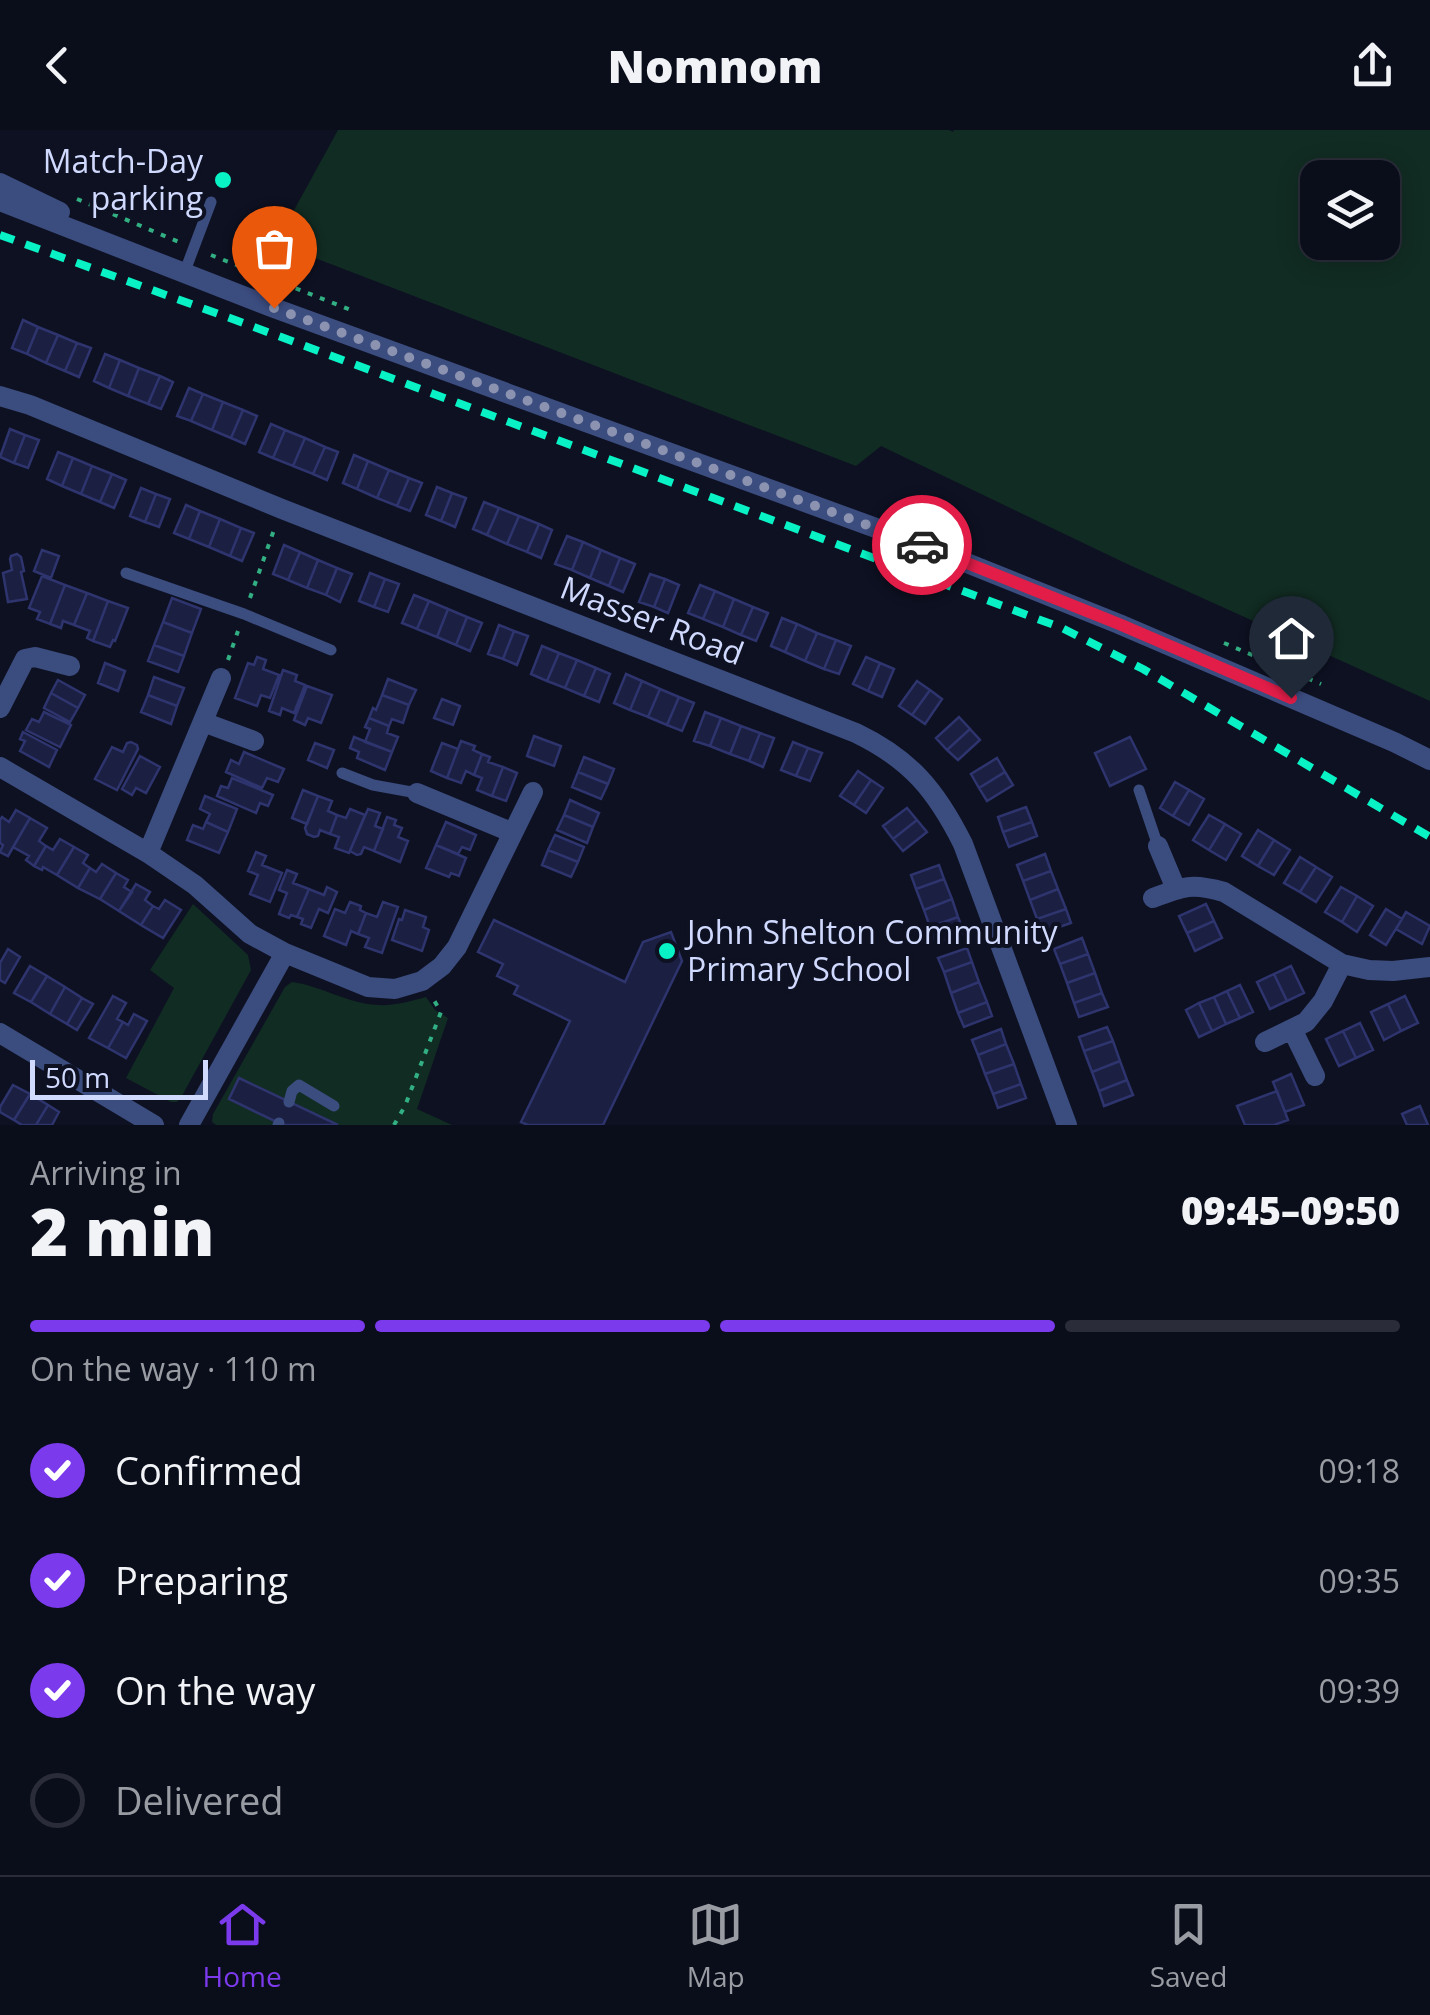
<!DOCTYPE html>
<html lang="en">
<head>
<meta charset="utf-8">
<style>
	:root { --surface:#0a0d1a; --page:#131623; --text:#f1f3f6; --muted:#999ca2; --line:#2a2d39; --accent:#7c3aed }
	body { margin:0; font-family:"Open Sans",sans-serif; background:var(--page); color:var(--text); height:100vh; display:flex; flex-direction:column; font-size:38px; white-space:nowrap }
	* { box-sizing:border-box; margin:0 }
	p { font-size:32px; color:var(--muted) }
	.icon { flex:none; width:55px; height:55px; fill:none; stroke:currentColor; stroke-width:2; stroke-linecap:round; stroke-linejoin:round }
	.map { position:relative; height:995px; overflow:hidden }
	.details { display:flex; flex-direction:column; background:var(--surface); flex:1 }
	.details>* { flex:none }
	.tools { position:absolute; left:1300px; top:30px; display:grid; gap:20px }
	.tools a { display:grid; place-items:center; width:100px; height:100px; border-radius:20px; background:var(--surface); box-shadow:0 5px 25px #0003,0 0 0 2px var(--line); font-size:50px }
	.scale { position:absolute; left:30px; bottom:25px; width:178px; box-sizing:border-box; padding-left:10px; border:5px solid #d0d9fe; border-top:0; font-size:28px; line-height:35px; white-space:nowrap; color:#d0d9fe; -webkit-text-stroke:8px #0e1122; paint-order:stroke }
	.pin { position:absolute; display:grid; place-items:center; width:85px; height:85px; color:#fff; margin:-102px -42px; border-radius:50% 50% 50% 0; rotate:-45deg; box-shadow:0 0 10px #0007 }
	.pin .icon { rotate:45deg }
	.courier { position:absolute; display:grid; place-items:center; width:100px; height:100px; margin:-50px; border:8px solid #e11d48; border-radius:50%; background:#fff; color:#222; box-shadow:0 2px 12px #0007 }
	.head em { font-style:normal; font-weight:800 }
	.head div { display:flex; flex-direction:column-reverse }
	.head { display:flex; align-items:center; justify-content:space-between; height:170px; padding:0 30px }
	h1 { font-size:65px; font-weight:800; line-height:75px }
	.bar { display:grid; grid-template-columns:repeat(4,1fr); gap:15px 10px; align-content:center; height:120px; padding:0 30px }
	.bar i { height:12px; border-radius:8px; background:var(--line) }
	.bar .on { background:var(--accent) }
	.bar p { grid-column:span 4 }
	ol { padding:0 30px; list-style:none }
	li { display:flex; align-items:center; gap:30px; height:110px }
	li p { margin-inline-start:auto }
	li .icon { padding:10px; border-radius:50%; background:var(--accent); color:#fff; stroke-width:4 }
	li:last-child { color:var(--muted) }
	li i { width:55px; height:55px; border:5px solid var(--line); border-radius:50% }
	header { display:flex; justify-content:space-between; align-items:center; height:130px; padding:0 30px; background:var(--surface); font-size:45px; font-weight:800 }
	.tabs { display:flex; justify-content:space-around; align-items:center; height:140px; border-top:2px solid var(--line); background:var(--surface); font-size:28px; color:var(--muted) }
	.tabs a { display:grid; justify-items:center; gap:5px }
	.tabs .on { color:var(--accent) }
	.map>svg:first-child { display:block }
</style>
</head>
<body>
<header><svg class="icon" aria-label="back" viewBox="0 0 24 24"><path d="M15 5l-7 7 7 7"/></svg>Nomnom<svg class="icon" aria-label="share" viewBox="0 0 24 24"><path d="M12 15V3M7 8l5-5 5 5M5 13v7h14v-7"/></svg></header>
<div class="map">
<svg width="1430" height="995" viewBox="0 0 1430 995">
	<rect width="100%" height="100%" fill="#0e1122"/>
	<path fill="#112c23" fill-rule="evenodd" d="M338 0H949L953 2 954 0H1430V571L1125 433 881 316 856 336 276 113ZM1318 48H1382V112H1318Z
		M193 774 248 825 251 840 183 964 177 972H171L126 948 174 858 150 840Z
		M292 852C322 856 348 874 378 875 394 876 411 871 426 867L435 880 448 888 417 979 452 995H216L212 992 213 984 285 857Z"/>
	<path fill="#1b1f42" stroke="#2e346d" stroke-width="2.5" d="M23 190 38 197 27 224 12 218Z
		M38 197 58 205 46 233 27 224Z
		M58 205 77 213 65 241 46 233Z
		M77 213 91 218 79 247 65 241Z
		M105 224 120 230 109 258 94 251Z
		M120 230 139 238 128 266 109 258Z
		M139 238 160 246 148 274 128 266Z
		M160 246 173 252 161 279 148 274Z
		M189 258 203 264 191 291 177 286Z
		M203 264 223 272 212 300 191 291Z
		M223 272 243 280 231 308 212 300Z
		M243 280 257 286 245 314 231 308Z
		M271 294 285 300 273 328 259 322Z
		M10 299 25 305 14 333 0 327Z
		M285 300 305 308 293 336 273 328Z
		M25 305 39 310 28 338 14 333Z
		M305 308 325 317 313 344 293 336Z
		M325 317 338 322 327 350 313 344Z
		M58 322 73 328 62 356 47 349Z
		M354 325 368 331 357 359 343 353Z
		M73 328 92 336 81 364 62 356Z
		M368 331 389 340 377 368 357 359Z
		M92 336 112 344 100 372 81 364Z
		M389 340 409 348 397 376 377 368Z
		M112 344 126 350 114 378 100 372Z
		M409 348 422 353 410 381 397 376Z
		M437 357 452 363 441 391 426 385Z
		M141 358 156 364 145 392 130 386Z
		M452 363 466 368 455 397 441 391Z
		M156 364 170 369 159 397 145 392Z
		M484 372 499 378 487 405 473 399Z
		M186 375 200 381 189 409 174 403Z
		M499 378 519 386 507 414 487 405Z
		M200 381 220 389 209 417 189 409Z
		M519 386 539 394 527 422 507 414Z
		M220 389 241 398 230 426 209 417Z
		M539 394 552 400 541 428 527 422Z
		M241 398 254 403 242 431 230 426Z
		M567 406 583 412 572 440 555 434Z
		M583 412 601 420 590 448 572 440Z
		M284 415 300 422 288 450 273 444Z
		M42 420 59 426 51 448 34 441Z
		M601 420 620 428 609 456 590 448Z
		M300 422 318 430 307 458 288 450Z
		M17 424 21 427 24 441 21 442 27 469 8 472 3 443 12 440 10 429 11 426Z
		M620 428 635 434 623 462 609 456Z
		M318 430 337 438 326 465 307 458Z
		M337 438 352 444 340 472 326 465Z
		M370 443 385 449 374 477 359 471Z
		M650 444 665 449 654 477 639 472Z
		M42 446 65 455 50 494 37 489 40 482 29 478Z
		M385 449 399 454 388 482 374 477Z
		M665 449 679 455 668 483 654 477Z
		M65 455 87 463 74 495 63 491 61 498 50 494Z
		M700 455 715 461 703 489 688 483Z
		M715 461 734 469 723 497 703 489Z
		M87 463 108 471 93 511 87 508 90 501 74 495Z
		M414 465 429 471 417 499 402 493Z
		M172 468 201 479 192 503 163 492Z
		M734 469 753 477 741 505 723 497Z
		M108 471 128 478 115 511 113 510 110 517 93 511Z
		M429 471 448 479 437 507 417 499Z
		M753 477 768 483 756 511 741 505Z
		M448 479 467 487 456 515 437 507Z
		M467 487 482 493 470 521 456 515Z
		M782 488 797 494 785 522 771 516Z
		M163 492 192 503 184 526 154 515Z
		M797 494 817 503 805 531 785 522Z
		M499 495 514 501 503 529 488 524Z
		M514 501 528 506 517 535 503 529Z
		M817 503 836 510 824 539 805 531Z
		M836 510 851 516 839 544 824 539Z
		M154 515 184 526 178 542 148 531Z
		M542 516 559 523 547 551 531 544Z
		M559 523 577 530 565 558 547 551Z
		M257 527 266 530 263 539 279 545 270 568 261 565 257 576 235 568 248 533 254 535Z
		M866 527 880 533 868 561 853 554Z
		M577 530 596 538 584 566 565 558Z
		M105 533 125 541 118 561 98 553Z
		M880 533 894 539 882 567 868 561Z
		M596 538 610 544 599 572 584 566Z
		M283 540 297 545 295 551 305 555 294 583 282 578 280 585 269 581Z
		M626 544 642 551 630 580 614 573Z
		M154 547 184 558 177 576 148 565Z
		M388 549 416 560 409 575 382 565Z
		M58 550 85 565 78 578 51 563Z
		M642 551 660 559 648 587 630 580Z
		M917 551 930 560 912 585 899 576Z
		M307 556 332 565 321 593 308 588 305 595 294 590Z
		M660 559 679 567 667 595 648 587Z
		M930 560 942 569 925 594 912 585Z
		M51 563 78 578 70 592 44 578Z
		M148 565 177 576 171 594 141 582Z
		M382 565 409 575 403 593 392 589 389 596 369 588 373 578 376 580Z
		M679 567 694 573 682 601 667 595Z
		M442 569 460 576 453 595 434 588Z
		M44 582 71 595 60 617 26 600 32 589 39 592Z
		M705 582 721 588 710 616 694 611Z
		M959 587 970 599 947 620 936 608Z
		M369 588 389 596 387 603 398 607 392 622 365 612 370 599 365 597Z
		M721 588 741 596 730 624 710 616Z
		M741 596 760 603 749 631 730 624Z
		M970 599 980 610 958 630 947 620Z
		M23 602 57 620 49 637 20 621 25 611 20 609Z
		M760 603 774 608 763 637 749 631Z
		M534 606 561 616 554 636 527 626Z
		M354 607 392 622 385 640 357 628 359 622 350 618Z
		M1130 607 1146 639 1110 656 1095 623Z
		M461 611 475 616 473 620 482 624 474 645 466 641 461 653 447 648Z
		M131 612 137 615 138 619 117 660 95 649 112 617 123 622 127 613Z
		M793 612 808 618 796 646 781 640Z
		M315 613 334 620 327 638 308 630Z
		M442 613 458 619 447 648 431 641Z
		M808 618 822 623 810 651 796 646Z
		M244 622 284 639 278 652 267 648 262 658 226 642 231 630 239 634Z
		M482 624 490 627 488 632 503 637 492 666 477 660 482 648 474 645Z
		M140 626 160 637 146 663 136 658 132 665 122 659Z
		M584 627 614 639 608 654 578 642Z
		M997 628 1005 642 979 658 971 644Z
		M503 637 517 643 506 671 492 666Z
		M858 641 871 650 854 675 840 666Z
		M578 642 608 654 601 669 572 657Z
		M1005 642 1013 655 987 671 979 658Z
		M232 648 273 665 268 676 260 673 256 683 217 666 221 656 228 658Z
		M871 650 883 658 866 683 854 675Z
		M1175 652 1189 660 1173 686 1160 678Z
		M303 660 318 666 307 694 292 688Z
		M1189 660 1204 669 1189 695 1173 686Z
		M205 666 237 679 228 702 206 692 210 684 200 679Z
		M318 666 332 671 328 681 337 685 330 704 320 700 318 706 314 707 307 704 305 698Z
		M570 670 599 683 593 697 564 685Z
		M1026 677 1032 692 1003 702 998 687Z
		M907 678 917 690 893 709 883 696Z
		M350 679 365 685 349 723 335 718 339 707 330 704 337 685 346 688Z
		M368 679 380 683 375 696 383 699 374 721 364 717 361 724 357 725 350 721Z
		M16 680 30 688 8 726 0 722 3 715 0 713V690L2 687 9 692Z
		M564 685 593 697 587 713 557 700Z
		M1209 685 1225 694 1209 720 1193 710Z
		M387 687 396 690 394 695 402 698 398 707 408 711 400 732 374 721Z
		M30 688 47 698 39 711 46 716 34 736 26 730 29 726 13 717Z
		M917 690 927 702 903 721 893 709Z
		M206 692 228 702 219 723 187 710 193 695 203 699Z
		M446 692 476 705 470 720 462 717 458 724 436 715Z
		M1032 692 1037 706 1009 717 1003 702Z
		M1225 694 1241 704 1226 730 1209 720Z
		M1258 700 1274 710 1258 736 1242 726Z
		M555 705 584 717 578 732 548 720Z
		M60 709 74 717 57 745 43 737 42 740 34 736 46 716 53 720Z
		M1274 710 1290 720 1274 745 1258 736Z
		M436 715 466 728 459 746 451 743 449 747 426 738Z
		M74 717 88 725 83 733 90 738 78 758 57 745Z
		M548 720 578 732 571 747 542 735Z
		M256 722 266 726 262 735 282 743 270 772 250 764 258 745 248 741Z
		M1045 724 1051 741 1023 751 1017 735Z
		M1300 727 1316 737 1300 762 1284 753Z
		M102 734 116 743 100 769 78 758 90 738 96 742Z
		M939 735 944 749 916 759 911 745Z
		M1316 737 1332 747 1316 772 1300 762Z
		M287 740 297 744 293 753 309 759 297 787 291 785 289 788 279 784 287 763 279 760Z
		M1051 741 1058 759 1030 770 1023 751Z
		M116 743 128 750 124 757 132 762 119 781 100 769Z
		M944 749 952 769 924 780 916 759Z
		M136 754 150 762 145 770 153 776 141 795 119 781Z
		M327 757 337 762 328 783 319 779 311 798 301 794 303 789 297 787 309 759 324 765Z
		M1341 757 1357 766 1342 792 1325 782Z
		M1058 759 1066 779 1037 789 1030 770Z
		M1357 766 1373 776 1357 802 1342 792Z
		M952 769 958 787 930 797 924 780Z
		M165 770 181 780 163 808 141 795 153 776 159 779Z
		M350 772 361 776 360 780 366 783 358 804 351 801 346 815 324 806 335 779 345 783Z
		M383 772 398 777 382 823 365 817 369 808 358 804 366 783 377 787Z
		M1206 774 1214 791 1187 803 1179 786Z
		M1066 779 1071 793 1042 803 1037 789Z
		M1386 779 1402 789 1386 815 1370 805Z
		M405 780 426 787 423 797 429 800 422 821 392 810 399 789 402 790Z
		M1406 782 1430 796 1422 814 1396 799Z
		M958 787 964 803 936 813 930 797Z
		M494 790 625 852 643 812 671 802 682 831 603 995H528L521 992 570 891 514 864 518 856 497 846 503 834 478 822Z
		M1214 791 1222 808 1195 821 1187 803Z
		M1082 808 1088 824 1060 834 1054 819Z
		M967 818 972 832 944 842 938 828Z
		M8 819 20 827 5 853 0 850V833Z
		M1088 824 1095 843 1067 853 1060 834Z
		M972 832 979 852 951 863 944 842Z
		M30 836 47 846 31 872 14 863Z
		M1291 836 1304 863 1287 871 1274 844Z
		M1095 843 1102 863 1074 873 1067 853Z
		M1274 844 1287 871 1270 879 1257 852Z
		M47 846 65 857 50 884 31 872Z
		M979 852 987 872 958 883 951 863Z
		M1240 855 1253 882 1240 888 1227 861Z
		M65 857 82 868 67 894 50 884Z
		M1227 861 1240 888 1226 894 1214 867Z
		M1102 863 1108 877 1079 887 1074 873Z
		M113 866 126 873 117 889 123 892 108 918 89 908Z
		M1405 866 1418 893 1401 901 1388 874Z
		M1214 867 1226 894 1212 901 1199 873Z
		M82 868 93 874 77 900 67 894Z
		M987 872 992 886 964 897 958 883Z
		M1199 873 1212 901 1199 907 1186 880Z
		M1388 874 1401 901 1384 910 1371 882Z
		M134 884 147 891 126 928 108 918 123 892 128 895Z
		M1360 893 1373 920 1356 928 1343 901Z
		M1107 897 1113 911 1084 921 1079 907Z
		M1001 899 1006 914 978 925 972 910Z
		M1343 901 1356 928 1339 936 1326 909Z
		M1113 911 1120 931 1092 942 1084 921Z
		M1006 914 1014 934 985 944 978 925Z
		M1120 931 1127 950 1099 961 1092 942Z
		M1014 934 1021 954 993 964 985 944Z
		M1291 944 1304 975 1285 982 1273 952Z
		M239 948 338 995H283L229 969Z
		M1127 950 1133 965 1104 976 1099 961Z
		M1021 954 1026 968 998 978 993 964Z
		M13 955 30 964 14 990 0 982V977Z
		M1277 961 1288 990 1274 995H1245L1237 976Z
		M30 964 48 975 36 995H22L14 990Z
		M48 975 59 982 52 995H36Z
		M1420 976 1428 995H1407L1402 984Z"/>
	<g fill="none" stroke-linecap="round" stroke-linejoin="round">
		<path stroke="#32b083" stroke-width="4" stroke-dasharray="5 8" stroke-linecap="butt" d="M77 69 179 112
			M211 125 351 180
			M250 468 275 397
			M1224 513 1321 554
			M228 530 238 501
			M394 995 405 976 441 882 432 867"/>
		<path stroke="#3b4c7f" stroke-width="11" d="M185 141 211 72
			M126 443 244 484 331 520
			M342 643 373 655 417 663
			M1139 660 1158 716
			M289 972 292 961 299 955 334 976
			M278 995 279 993"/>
		<path stroke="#3b4c7f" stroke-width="20" d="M0 266 30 275 282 379 856 603C910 629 936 660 963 714L1067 995
			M0 578 25 529 35 527 70 536
			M203 592 254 611
			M0 637 148 723 195 755 250 804 285 823 368 857 395 859 422 851 442 836 457 817 533 662
			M417 663 511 702
			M1158 716 1176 759
			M148 723 221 548
			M1153 768C1184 756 1192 753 1224 762L1342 834 1369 840 1393 841 1430 837
			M1292 899 1315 946
			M0 903 154 995
			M1265 912 1306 892 1323 871 1342 834
			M189 995 285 823"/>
		<path stroke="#3b4c7f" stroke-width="20" d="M0 53 60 82
			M0 71 274 178 917 413 1119 494 1394 612 1430 630"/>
		<path stroke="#08f2c5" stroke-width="8" stroke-dasharray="15 12" stroke-linecap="butt" d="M0 105 238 191 1062 498 1143 539 1430 707"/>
	</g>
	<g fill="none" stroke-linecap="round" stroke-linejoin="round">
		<path stroke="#8c93b1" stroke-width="10" stroke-dasharray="0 18" d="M274 178 922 415"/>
		<path stroke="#e11d48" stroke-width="12" d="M922 415 1119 494 1291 568"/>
	</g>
	<g fill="#08f2c5" stroke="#0e1122" stroke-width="4">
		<circle cx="223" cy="50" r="10"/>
		<circle cx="667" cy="821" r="10"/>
	</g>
	<g text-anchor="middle" stroke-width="8" stroke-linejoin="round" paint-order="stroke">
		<g font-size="32" fill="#d0d9fe" stroke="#0e1122" text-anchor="end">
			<text x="203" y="43">Match-Day<tspan x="203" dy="37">parking</tspan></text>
			<text x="687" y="814" text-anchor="start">John Shelton Community<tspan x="687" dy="37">Primary School</tspan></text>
		</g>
		<g font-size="32" fill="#d0d9fe" stroke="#0e1122">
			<text transform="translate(652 491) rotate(21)" y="11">Masser Road</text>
		</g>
	</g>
</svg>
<div class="tools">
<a><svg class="icon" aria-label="layers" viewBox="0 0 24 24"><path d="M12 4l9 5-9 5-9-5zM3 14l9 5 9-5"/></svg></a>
</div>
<div class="scale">50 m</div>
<div class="pin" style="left:274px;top:178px;background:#ea580c"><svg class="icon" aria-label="bag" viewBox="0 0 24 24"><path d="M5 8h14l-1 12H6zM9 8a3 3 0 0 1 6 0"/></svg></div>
<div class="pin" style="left:1291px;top:568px;background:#1f2937"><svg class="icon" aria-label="home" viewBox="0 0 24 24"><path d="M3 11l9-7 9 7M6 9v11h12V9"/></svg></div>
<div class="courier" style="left:922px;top:415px"><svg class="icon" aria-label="car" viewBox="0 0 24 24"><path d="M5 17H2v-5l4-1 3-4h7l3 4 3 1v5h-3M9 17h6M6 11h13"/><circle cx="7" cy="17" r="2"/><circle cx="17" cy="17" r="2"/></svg></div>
</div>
<section class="details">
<div class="head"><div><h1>2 min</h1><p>Arriving in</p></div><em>09:45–09:50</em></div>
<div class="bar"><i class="on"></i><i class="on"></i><i class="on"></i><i></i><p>On the way · 110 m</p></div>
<ol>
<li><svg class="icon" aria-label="check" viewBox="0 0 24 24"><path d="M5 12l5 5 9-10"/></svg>Confirmed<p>09:18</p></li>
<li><svg class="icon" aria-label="check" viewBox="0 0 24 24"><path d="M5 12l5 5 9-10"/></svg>Preparing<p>09:35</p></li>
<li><svg class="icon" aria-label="check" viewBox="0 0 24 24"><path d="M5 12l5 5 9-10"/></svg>On the way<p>09:39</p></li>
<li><i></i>Delivered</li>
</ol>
</section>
<nav class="tabs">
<a class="on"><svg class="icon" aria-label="home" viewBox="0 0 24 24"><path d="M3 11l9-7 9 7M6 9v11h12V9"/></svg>Home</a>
<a><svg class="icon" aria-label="map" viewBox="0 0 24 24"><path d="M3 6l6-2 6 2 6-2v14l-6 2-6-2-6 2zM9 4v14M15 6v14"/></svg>Map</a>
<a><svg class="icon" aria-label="saved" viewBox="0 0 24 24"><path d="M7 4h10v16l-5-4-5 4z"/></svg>Saved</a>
</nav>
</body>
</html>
